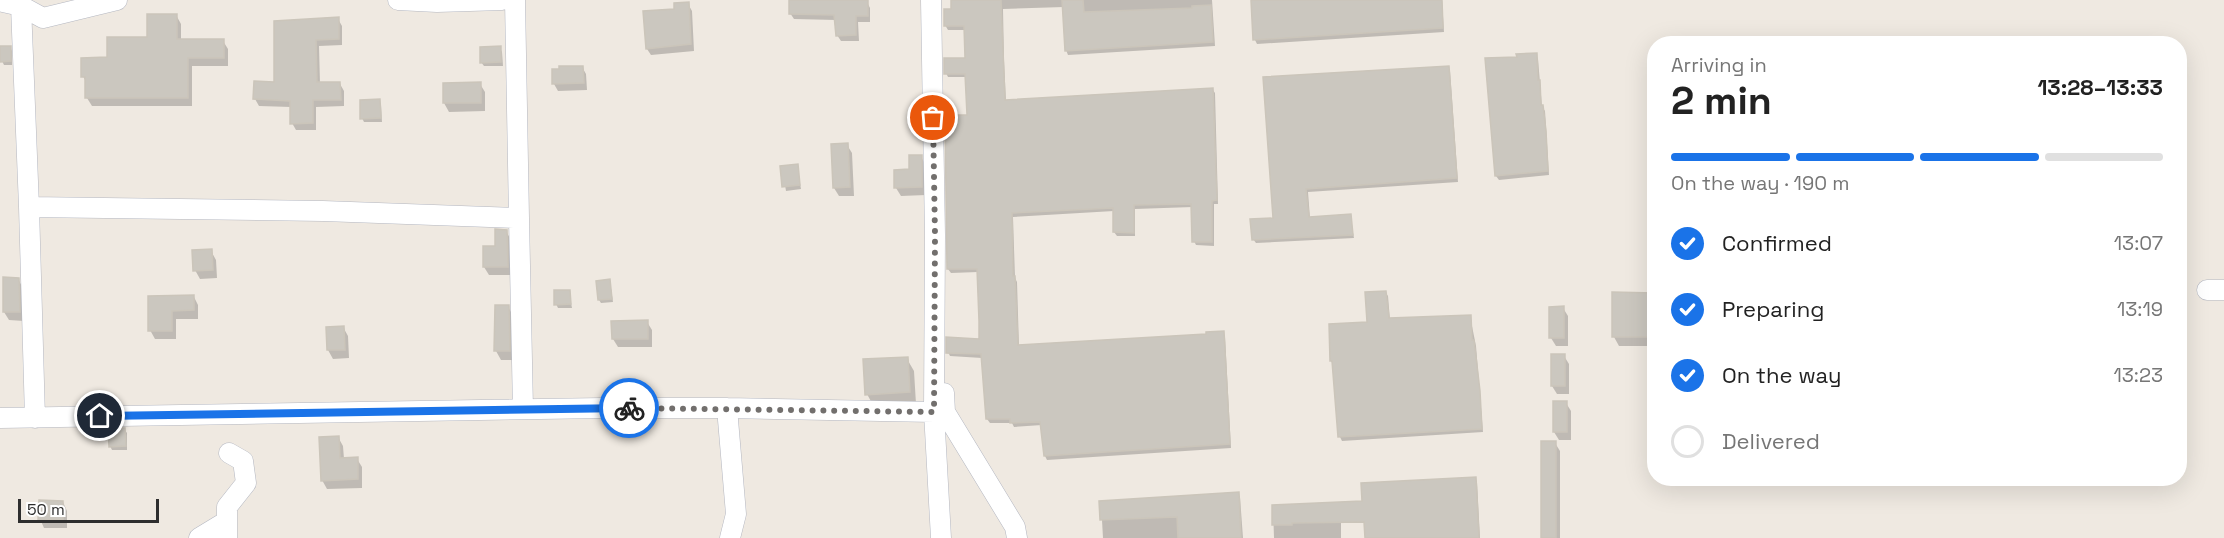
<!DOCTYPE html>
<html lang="en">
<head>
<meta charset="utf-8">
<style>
	:root { --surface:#fff; --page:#f6f6f6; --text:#222; --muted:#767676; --line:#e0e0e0; --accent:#1a73e8 }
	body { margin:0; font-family:"Space Grotesk",sans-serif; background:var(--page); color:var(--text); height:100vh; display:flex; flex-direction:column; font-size:22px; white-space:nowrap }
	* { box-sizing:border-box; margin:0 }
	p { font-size:20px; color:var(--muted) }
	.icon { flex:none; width:33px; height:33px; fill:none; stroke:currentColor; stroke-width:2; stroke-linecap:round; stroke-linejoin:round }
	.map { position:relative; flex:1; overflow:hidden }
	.panel { position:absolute; left:1647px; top:36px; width:540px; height:450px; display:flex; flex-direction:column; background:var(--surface); border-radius:24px; box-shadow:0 6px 24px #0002 }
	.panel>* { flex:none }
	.scale { position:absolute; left:18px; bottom:15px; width:141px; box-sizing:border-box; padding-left:6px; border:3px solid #2e2e2e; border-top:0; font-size:16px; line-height:21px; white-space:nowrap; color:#2e2e2e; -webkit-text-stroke:4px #fff; paint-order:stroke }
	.pin { position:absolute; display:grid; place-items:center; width:51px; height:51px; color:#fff; margin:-26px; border:3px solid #fff; border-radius:50%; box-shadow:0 2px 6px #0007 }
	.courier { position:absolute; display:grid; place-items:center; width:60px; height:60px; margin:-30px; border:4px solid #1a73e8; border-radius:50%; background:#fff; color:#222; box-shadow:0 2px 8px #0007 }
	.overview em { font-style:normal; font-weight:600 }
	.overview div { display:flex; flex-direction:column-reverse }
	.overview { display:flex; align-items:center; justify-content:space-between; height:102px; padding:0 24px }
	h1 { font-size:39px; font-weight:600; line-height:45px }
	.bar { display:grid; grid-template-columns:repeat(4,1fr); gap:9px 6px; align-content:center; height:72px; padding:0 24px }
	.bar i { height:8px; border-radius:4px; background:var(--line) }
	.bar .active { background:var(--accent) }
	.bar p { grid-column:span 4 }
	ol { padding:0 24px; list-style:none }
	li { display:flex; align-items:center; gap:18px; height:66px }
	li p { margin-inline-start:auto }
	li .icon { padding:6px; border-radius:50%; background:var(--accent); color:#fff; stroke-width:4 }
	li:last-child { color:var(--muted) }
	li i { width:33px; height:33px; border:3px solid var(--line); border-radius:50% }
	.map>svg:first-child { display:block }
</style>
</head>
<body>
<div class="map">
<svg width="2224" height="538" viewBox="0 0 2224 538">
	<rect width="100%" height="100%" fill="#efe9e1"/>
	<path fill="#0003" d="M807 0 867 2 870 8V22H858L859 41H841L837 35 836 20 794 19 790 13Z
		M951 0H1212L1215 46 1068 55 1066 50 1064 7 1003 9 1004 60 1006 102 1212 89 1215 93 1218 204H1214V246L1196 245 1194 241 1193 207 1135 209V236H1117L1114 232V211L1013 217 1015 278 1017 282 1019 347 1223 333 1225 337 1231 448 1047 460 1045 456 1042 425 1014 427 1012 423H990L987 419 982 358 950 356 948 352 980 340 978 272 951 273 948 269 969 117 967 77H948L946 73 967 60 966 30H948L945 25 951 11Z
		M1252 0H1442L1444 32 1257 44 1255 40Z
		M688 4 692 11 694 51 651 55 647 49 676 10Z
		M176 15 181 24V41H223L228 49V66H192V106H92L87 98 86 82 83 76 108 59 148 38Z
		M338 19 342 26V45L319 46 320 84H340L344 91V106L316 107V130H296L292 123 291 107 259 106 255 99 276 83V22Z
		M10 47 12 51V65H4L2 61Z
		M500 48 502 52 503 66H484L481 62Z
		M1536 55 1538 59 1542 107 1545 111 1549 175 1499 180 1496 176 1518 58Z
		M582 67 586 74 587 90 558 91 554 84Z
		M1448 67 1450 71 1458 182 1308 192 1310 218 1350 217 1354 238 1256 243 1253 239 1274 219 1264 79Z
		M444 84H480L485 92V111L449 112 444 103Z
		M379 101 381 105 382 122H364L362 118Z
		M847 145 852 153 854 196H839L834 188Z
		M921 157 926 165V195L901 196 896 188Z
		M797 166 801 189 786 191 782 167Z
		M506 231 511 240 512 275H489L484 267Z
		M211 251 216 260 217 278 200 279 195 270Z
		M18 279 23 288 24 321 9 320 4 312Z
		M610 281 613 302 601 303 599 300Z
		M569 292 572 308H558L556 304Z
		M1385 292 1388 296 1390 320 1470 316 1476 346 1483 432 1342 441 1340 437 1334 366 1331 361 1368 323Z
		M1613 294H1654V346H1619L1614 337Z
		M149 297H194L198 305V319H176V339H155L150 330Z
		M508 307 513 315 514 360H501L496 351Z
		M1563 308 1568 316V346H1556L1551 338Z
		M647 322 652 330V347H618L613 339Z
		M343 327 348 336 349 358 333 359 328 350V328Z
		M1564 356 1569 364V394H1557L1552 386Z
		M907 359 914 371 916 404 874 407 867 394Z
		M1566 403 1571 411V440H1559L1554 432Z
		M124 429 127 433V450H112L110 446Z
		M338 437 343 446 344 459H357L362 467V488L327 489 322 480Z
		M1555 443 1560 451V538H1543Z
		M1475 478 1477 482 1480 538H1367Z
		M1238 493 1240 497 1243 538H1103L1101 502Z
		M63 502 67 511V528H44L40 519Z
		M1273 507H1341V538H1274Z"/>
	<path fill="#cbc7bf" stroke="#cbc5ba" stroke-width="1.5" d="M789 0H868V16H856V35L836 36 834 15 789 14Z
		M951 0H1001L1005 100 1213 88 1217 200 1212 201V242H1192L1191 204 1134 205V233L1113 232V208L1012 213 1013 276H1015L1018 345 1206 334V332L1224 331 1230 444 1044 456 1040 422 1010 423V419H986L981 354 946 353V337L979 339V321L977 269H947L945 115H967L965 74H944V58H965L964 26H944V9H951Z
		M1062 0H1083L1084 12 1192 8V6L1211 5 1213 42 1065 51Z
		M1251 0H1442L1443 28 1253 40Z
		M689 2 691 44 646 49 643 11 674 9V3Z
		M147 14H177V39H224V58H188V98H85V77H81V58L107 57V37H147Z
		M339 17V39L316 40 317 82H340L341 100H313V123L290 124V101L253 99 254 81 274 82V21Z
		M0 46H11V61L0 62Z
		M501 46V62L480 63V47Z
		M1537 53 1538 80H1540L1541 105H1543L1546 131 1548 171 1495 176 1485 58 1517 57 1516 54Z
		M559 66H583L584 83 552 84V69H559Z
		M1449 66 1457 178 1306 189 1309 217 1351 214 1353 235 1252 240 1250 219 1273 218 1263 77Z
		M481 82V103H443V83Z
		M380 99 381 118 360 119V100Z
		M848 143 850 187 833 188 831 144Z
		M909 155H922V187L894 188V170L909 169Z
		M798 164 800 185 782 187 780 166Z
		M495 229 507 230 508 267H483V246H495Z
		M212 249 213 270 193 271 192 250Z
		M3 277 19 278 20 312H3Z
		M610 279 612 299 598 300 596 281Z
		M554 290H570L571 304 554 305Z
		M1386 291 1389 318 1471 315 1472 340H1474L1480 391 1482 429 1338 437 1332 361H1330L1329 324 1367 322 1365 292Z
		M1612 292 1654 293V337H1612Z
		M194 295V310L172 311V331H148V296Z
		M495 305H509L510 351H494Z
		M1564 306V338H1549V307Z
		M648 320V339H612L611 321Z
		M344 326 345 350H327L326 327Z
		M1551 354H1565V386H1551Z
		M908 357 910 392 865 395 863 359Z
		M1553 401H1567V432H1553Z
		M108 428H125L126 446 109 447Z
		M339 436 340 458 358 457V479L321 481 319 437Z
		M1541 441H1556V538H1541Z
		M1476 477 1479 538H1365L1364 522 1292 523V525H1272V505L1362 501 1361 483Z
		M1239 492 1241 538H1178L1177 517 1100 520 1099 501Z
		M39 500 63 501V520H38Z"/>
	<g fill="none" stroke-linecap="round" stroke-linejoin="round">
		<defs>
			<path id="minor" d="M398 0 437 2 502 0
				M931 0 935 235 934 412 941 538
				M3 2 21 6 43 18 117 0
				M21 6 29 207
				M519 218 523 409
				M2207 290H2224
				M944 393 945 412 1015 527 1017 538
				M727 408 736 514 730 538
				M0 418 603 408H727L934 412
				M35 418 29 207 323 211 519 218 515 0
				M199 538 227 521
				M227 538V507L246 483 243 461 229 453"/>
		</defs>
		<use href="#minor" stroke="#b4b7c1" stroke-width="21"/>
		<use href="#minor" stroke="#fff" stroke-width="20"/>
	</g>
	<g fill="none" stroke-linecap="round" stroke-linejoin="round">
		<path stroke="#726f6d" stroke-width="6" stroke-dasharray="0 10.8" d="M629 408 934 412 935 235 933 118"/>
		<path stroke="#1a73e8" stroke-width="8" d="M100 416 629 408"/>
	</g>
</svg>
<div class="scale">50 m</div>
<div class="pin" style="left:933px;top:118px;background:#ea580c"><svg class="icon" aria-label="bag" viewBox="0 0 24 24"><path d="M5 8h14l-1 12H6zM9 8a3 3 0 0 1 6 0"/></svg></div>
<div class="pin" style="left:100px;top:416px;background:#1f2937"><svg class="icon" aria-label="home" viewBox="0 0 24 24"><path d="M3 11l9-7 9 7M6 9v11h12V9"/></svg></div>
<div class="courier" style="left:629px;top:408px"><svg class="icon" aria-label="bike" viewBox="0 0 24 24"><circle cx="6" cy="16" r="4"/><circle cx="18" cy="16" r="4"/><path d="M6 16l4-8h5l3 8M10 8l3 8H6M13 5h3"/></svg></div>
<section class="panel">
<div class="overview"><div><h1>2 min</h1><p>Arriving in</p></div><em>13:28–13:33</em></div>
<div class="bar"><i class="active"></i><i class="active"></i><i class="active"></i><i></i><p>On the way · 190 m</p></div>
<ol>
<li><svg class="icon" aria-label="check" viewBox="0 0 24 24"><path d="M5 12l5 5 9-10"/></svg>Confirmed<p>13:07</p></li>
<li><svg class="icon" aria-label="check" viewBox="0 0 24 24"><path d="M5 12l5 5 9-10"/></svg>Preparing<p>13:19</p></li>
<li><svg class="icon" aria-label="check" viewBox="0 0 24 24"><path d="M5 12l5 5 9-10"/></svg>On the way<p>13:23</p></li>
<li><i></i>Delivered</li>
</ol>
</section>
</div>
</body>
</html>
